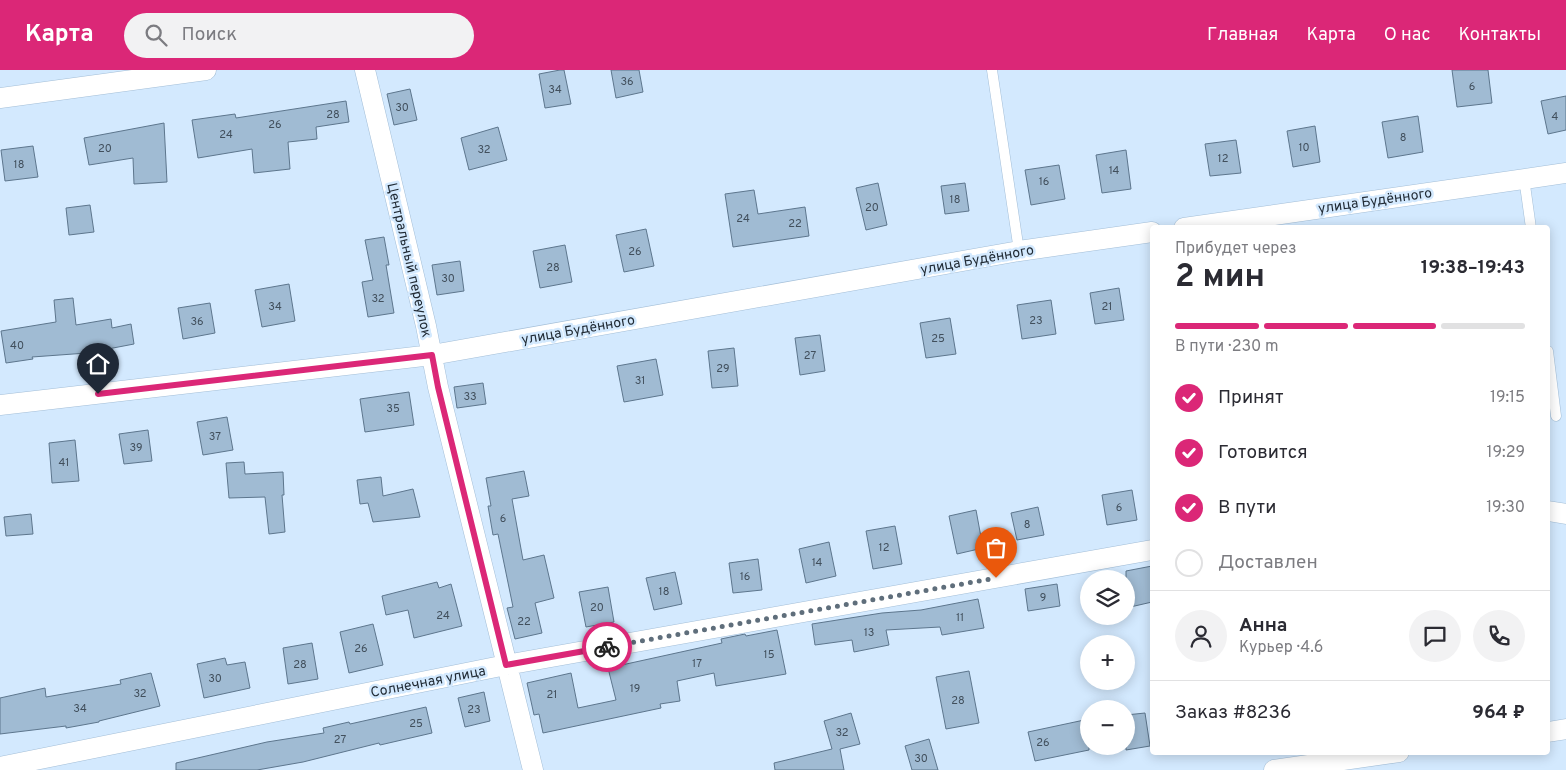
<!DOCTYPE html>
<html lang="ru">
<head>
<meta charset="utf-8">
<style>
	:root { --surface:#fff; --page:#f2f2f3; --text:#2b2b33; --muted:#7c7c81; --line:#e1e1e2; --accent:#db2777 }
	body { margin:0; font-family:Overpass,sans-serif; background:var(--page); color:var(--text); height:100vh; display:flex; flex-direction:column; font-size:19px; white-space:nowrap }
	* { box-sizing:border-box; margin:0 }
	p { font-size:16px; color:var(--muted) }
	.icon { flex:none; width:28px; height:28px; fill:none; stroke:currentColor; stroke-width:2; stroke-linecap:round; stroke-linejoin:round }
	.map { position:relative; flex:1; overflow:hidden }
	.side { position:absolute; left:1150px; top:155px; width:400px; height:530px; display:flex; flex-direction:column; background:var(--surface); border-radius:5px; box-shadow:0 2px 12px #0003 }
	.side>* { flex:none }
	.controls { position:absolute; left:1080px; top:500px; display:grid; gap:10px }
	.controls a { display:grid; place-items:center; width:55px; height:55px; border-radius:50%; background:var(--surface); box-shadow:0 2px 12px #0003; font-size:25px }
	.pin { position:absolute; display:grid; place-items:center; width:42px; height:42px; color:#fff; margin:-51px -21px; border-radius:50% 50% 50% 0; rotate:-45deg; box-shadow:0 0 5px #0007 }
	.pin .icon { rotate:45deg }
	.courier { position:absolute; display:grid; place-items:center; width:50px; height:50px; margin:-25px; border:4px solid #db2777; border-radius:50%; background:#fff; color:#222; box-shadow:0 1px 6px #0007 }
	.head em { font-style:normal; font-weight:700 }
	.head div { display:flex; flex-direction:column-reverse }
	.head { display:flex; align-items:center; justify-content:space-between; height:85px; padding:0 25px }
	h1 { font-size:32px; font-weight:700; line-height:38px }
	.bar { display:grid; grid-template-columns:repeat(4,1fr); gap:8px 5px; align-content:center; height:60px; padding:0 25px }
	.bar i { height:6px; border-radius:4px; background:var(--line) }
	.bar .selected { background:var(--accent) }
	.bar p { grid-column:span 4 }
	.line { display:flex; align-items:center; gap:12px; padding:0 25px; border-top:1px solid var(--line) }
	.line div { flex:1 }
	.round { display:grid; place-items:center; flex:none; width:52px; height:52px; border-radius:26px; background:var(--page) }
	ol { padding:0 25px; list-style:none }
	li { display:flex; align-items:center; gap:15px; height:55px }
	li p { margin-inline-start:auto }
	li .icon { padding:5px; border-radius:50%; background:var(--accent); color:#fff; stroke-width:4 }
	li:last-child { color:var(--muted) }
	li i { width:28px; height:28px; border:2px solid var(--line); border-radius:50% }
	header { display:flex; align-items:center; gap:30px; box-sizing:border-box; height:70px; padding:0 25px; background:var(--accent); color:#fff }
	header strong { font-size:24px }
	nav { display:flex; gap:28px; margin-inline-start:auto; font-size:18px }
	.search { width:350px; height:45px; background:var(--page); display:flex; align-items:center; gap:12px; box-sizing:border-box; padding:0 18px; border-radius:28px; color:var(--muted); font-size:19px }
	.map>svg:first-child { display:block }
</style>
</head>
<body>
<header>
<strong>Карта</strong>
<div class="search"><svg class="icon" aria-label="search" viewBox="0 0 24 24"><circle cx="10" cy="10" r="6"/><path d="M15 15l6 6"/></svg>Поиск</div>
<nav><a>Главная</a><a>Карта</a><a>О нас</a><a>Контакты</a></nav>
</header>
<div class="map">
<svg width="1566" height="700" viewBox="0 0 1566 700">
	<rect width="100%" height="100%" fill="#d3e9fe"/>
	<path fill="#a0bbd3" stroke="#5d768d" d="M560 0H564L571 34 545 38 539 4Z
		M611 0H639L643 22 616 28Z
		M1452 0H1488L1492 33 1457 37Z
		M410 19 417 50 394 55 387 24Z
		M1566 26V60L1548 64 1541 31Z
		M346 31 349 52 316 57 317 69 288 72 290 99 254 103 252 79 198 88 192 50 235 44 236 48Z
		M1418 46 1423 82 1388 88 1382 52Z
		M164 53 167 112 134 114 133 88 89 95 84 68Z
		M1315 56 1320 92 1293 97 1287 61Z
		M498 57 507 90 469 100 461 68Z
		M1236 70 1241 103 1210 106 1205 74Z
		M33 76 38 107 5 111 1 80Z
		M1126 80 1131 119 1102 123 1096 85Z
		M1059 95 1065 129 1031 135 1025 100Z
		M878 113 887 155 866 160 856 118Z
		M965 113 969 141 945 144 941 116Z
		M754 120 758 144 805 137 809 166 733 177 725 124Z
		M90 135 94 162 69 165 66 138Z
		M646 159 654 196 624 202 616 165Z
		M384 167 389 195H386L394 243 368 247 362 212 373 210 365 170Z
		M565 175 572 212 540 218 533 181Z
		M460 191 464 221 437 225 432 195Z
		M289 214 295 251 262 257 255 220Z
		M1119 218 1124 250 1095 254 1090 223Z
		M73 228 76 255 111 249 112 258 131 254 134 274 87 283 32 287 33 289 6 293 1 261 56 252 54 230Z
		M1051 230 1056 264 1022 269 1017 235Z
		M210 233 215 263 183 269 178 238Z
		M950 248 956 284 926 288 920 253Z
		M820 265 825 301 800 305 795 268Z
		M734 278 738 316 712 318 708 281Z
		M656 289 663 325 624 332 617 296Z
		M483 313 486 334 457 338 454 317Z
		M409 322 414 355 365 362 360 329Z
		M227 347 233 380 203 385 197 352Z
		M148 360 152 391 124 394 119 364Z
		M75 370 79 411 52 413 49 373Z
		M244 392 245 404 283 402 284 425H282L285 462 269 464 265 427 229 428 226 393Z
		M524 401 529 426 512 429 523 490 544 485 554 528 535 533 542 563 515 569 507 538 513 537 498 464 493 465 488 436H491L486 408Z
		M381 407 383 426 413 419 420 447 373 452 368 433 360 434 357 410Z
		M1132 420 1137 450 1107 455 1102 425Z
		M1038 437 1044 465 1017 470 1011 443Z
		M976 440 983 478 957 484 949 446Z
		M31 444 33 464 6 466 4 447Z
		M895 456 902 494 873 499 866 461Z
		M829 472 836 506 806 513 799 479Z
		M758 489 762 520 733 523 729 493Z
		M1152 496V532L1126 538V501Z
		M675 502 682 534 654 540 646 508Z
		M437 512 439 518 451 514 462 556 414 568 408 540 386 545 382 526Z
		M1057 514 1060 536 1028 541 1025 519Z
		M608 517 614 552 586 557 579 522Z
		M978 529 984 558 942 565 940 557 886 560 889 575 854 582 852 570 815 575 812 554 882 543 921 540Z
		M373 554 383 595 349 603 340 562Z
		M777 560 786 604 716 616 714 603 677 611 680 631 660 634 661 638 543 663 539 644 534 645 527 613 571 603 578 638 616 630 608 598 722 573 721 569 745 564 746 566Z
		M312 573 318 609 288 614 283 578Z
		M225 588 227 595 245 592 250 618 204 628 197 594Z
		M969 601 979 653 946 659 936 607Z
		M151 603 160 636 99 651V652L66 658V656L0 664V628L45 618 46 627 121 614 120 610Z
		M484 622 490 651 465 657 458 628Z
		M426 637 432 663 380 675 379 673 303 692 257 700H176V693L267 672 324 663 323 658 349 652 350 654Z
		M851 643 860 674 840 679 844 700H775L774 693 832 679 824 651Z
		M1145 643 1150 676 1126 680V645Z
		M1089 649V680L1035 691 1028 662Z
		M929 669 938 700H912L905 676Z"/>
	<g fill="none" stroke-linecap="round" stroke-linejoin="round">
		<defs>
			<path id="service" d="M992 0 1019 181
				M1524 108 1531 158
				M1548 281 1556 346"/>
			<path id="minor" d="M365 0 426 256 438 317 533 700
				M0 28 206 0
				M1184 158 1566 103
				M0 335 432 285 1019 181 1152 162
				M1548 441 1566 444
				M1548 662 1566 659
				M0 697 506 595 1152 480
				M1274 700 1399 682"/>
		</defs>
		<use href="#service" stroke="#a3bed7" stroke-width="11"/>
		<use href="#minor" stroke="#a3bed7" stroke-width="21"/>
		<use href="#service" stroke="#fff" stroke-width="10"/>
		<use href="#minor" stroke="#fff" stroke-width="20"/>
	</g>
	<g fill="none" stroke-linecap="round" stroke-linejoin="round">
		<path stroke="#5f6e7b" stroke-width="5" stroke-dasharray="0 9" d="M607 577 996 508"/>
		<path stroke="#db2777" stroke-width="6" d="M98 324 432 285 438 317 506 595 607 577"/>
	</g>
	<g text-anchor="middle" stroke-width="5" stroke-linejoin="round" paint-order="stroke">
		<g font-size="11" fill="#414f5c">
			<text x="627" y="15">36</text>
			<text x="1472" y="20">6</text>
			<text x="555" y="23">34</text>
			<text x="402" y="41">30</text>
			<text x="333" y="48">28</text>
			<text x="1555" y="50">4</text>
			<text x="275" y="58">26</text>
			<text x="226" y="68">24</text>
			<text x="1403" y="71">8</text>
			<text x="1304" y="81">10</text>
			<text x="105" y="82">20</text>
			<text x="484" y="83">32</text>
			<text x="1223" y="92">12</text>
			<text x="19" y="98">18</text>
			<text x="1114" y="104">14</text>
			<text x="1044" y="115">16</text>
			<text x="955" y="133">18</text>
			<text x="872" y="141">20</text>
			<text x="743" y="152">24</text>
			<text x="795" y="157">22</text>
			<text x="635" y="185">26</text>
			<text x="553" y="201">28</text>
			<text x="448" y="212">30</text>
			<text x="378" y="232">32</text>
			<text x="275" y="240">34</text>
			<text x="1107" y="240">21</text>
			<text x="1036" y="254">23</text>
			<text x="197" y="255">36</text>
			<text x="938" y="272">25</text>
			<text x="17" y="279">40</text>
			<text x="810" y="289">27</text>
			<text x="723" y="302">29</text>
			<text x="640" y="314">31</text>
			<text x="470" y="330">33</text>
			<text x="393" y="342">35</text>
			<text x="215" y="370">37</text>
			<text x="136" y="381">39</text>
			<text x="64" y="396">41</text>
			<text x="1119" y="441">6</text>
			<text x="503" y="452">6</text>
			<text x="1027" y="458">8</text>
			<text x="884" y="481">12</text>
			<text x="817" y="496">14</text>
			<text x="745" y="510">16</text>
			<text x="664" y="525">18</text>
			<text x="1043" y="531">9</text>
			<text x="597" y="541">20</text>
			<text x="443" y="549">24</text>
			<text x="960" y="551">11</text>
			<text x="524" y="555">22</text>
			<text x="869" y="566">13</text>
			<text x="361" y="582">26</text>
			<text x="769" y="588">15</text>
			<text x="697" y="597">17</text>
			<text x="300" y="598">28</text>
			<text x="215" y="612">30</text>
			<text x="635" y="622">19</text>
			<text x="140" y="627">32</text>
			<text x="552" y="628">21</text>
			<text x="958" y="634">28</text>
			<text x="80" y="642">34</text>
			<text x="474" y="643">23</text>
			<text x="416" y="657">25</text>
			<text x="842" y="666">32</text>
			<text x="340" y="673">27</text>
			<text x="1043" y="676">26</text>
			<text x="921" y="692">30</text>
		</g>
		<g font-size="14" fill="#212b35" stroke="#d3e9fe">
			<text transform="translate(1375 130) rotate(-8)" y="5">улица Будённого</text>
			<text transform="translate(977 189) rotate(-10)" y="5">улица Будённого</text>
			<text transform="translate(410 190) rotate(77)" y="5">Центральный переулок</text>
			<text transform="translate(578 259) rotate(-10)" y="5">улица Будённого</text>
			<text transform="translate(428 611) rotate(-11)" y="5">Солнечная улица</text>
		</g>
	</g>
</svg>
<div class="controls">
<a><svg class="icon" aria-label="layers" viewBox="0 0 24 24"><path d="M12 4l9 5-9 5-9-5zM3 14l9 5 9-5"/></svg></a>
<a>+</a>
<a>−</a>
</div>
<div class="pin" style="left:996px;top:508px;background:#ea580c"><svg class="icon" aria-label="bag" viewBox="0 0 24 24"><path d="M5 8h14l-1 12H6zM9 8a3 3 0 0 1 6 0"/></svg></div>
<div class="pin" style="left:98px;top:324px;background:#1f2937"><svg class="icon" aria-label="home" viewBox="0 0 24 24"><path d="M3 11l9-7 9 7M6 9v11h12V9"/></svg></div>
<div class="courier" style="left:607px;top:577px"><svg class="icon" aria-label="bike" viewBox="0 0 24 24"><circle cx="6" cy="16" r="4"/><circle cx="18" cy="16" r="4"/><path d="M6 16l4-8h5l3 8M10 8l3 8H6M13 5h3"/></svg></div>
<section class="side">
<div class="head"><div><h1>2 мин</h1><p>Прибудет через</p></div><em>19:38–19:43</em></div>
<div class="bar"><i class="selected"></i><i class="selected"></i><i class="selected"></i><i></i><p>В пути · 230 m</p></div>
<ol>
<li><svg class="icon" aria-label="check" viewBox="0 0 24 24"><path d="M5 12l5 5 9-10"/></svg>Принят<p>19:15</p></li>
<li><svg class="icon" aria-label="check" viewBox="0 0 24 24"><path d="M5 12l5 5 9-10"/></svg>Готовится<p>19:29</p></li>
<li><svg class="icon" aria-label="check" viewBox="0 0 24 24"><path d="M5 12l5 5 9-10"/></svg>В пути<p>19:30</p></li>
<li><i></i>Доставлен</li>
</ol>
<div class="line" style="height:90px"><a class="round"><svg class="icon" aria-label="person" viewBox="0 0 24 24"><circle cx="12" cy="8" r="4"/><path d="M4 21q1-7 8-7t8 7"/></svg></a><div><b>Анна</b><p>Курьер · 4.6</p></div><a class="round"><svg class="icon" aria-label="chat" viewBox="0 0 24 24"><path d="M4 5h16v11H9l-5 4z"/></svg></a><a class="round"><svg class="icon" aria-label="phone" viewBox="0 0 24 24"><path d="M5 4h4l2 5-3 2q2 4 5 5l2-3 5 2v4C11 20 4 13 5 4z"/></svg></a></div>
<div class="line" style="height:65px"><div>Заказ #8236</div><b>964 ₽</b></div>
</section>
</div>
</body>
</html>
